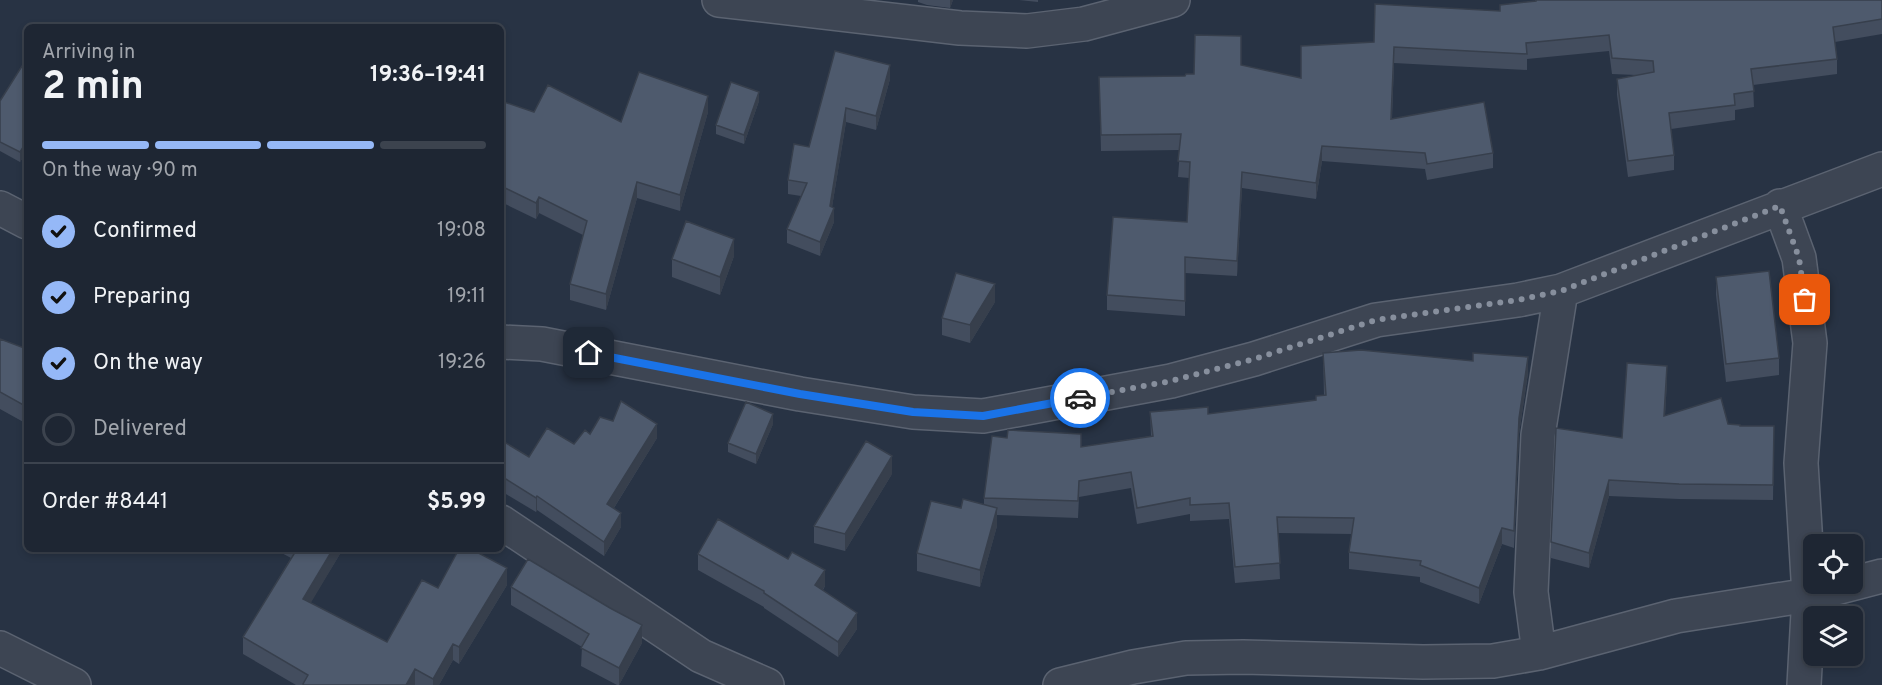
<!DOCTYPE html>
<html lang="en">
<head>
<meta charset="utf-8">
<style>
	:root { --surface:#1e2633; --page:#2b323f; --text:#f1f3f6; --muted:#a1a5ac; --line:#3c434e; --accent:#95b8f7 }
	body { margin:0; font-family:Overpass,sans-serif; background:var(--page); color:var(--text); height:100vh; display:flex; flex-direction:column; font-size:22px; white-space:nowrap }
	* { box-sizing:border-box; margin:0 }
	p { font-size:20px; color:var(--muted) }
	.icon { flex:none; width:33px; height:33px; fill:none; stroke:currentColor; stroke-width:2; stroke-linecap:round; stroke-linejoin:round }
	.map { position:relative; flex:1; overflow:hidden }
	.details { position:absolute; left:24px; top:24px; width:480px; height:528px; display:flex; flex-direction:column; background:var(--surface); border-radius:9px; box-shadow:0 3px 9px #0003,0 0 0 2px var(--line) }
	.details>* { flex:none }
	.fabs { position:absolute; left:1803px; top:534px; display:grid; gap:12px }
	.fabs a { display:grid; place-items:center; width:60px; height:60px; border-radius:9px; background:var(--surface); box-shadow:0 3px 9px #0003,0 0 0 2px var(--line); font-size:30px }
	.pin { position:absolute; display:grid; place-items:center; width:51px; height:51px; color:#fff; margin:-26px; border-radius:12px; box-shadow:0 3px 9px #0006 }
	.courier { position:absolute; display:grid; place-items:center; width:60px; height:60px; margin:-30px; border:4px solid #1a73e8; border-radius:50%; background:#fff; color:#222; box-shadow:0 2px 8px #0007 }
	.summary em { font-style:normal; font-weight:700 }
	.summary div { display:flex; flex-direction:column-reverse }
	.summary { display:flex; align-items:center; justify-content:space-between; height:102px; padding:0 18px }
	h1 { font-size:39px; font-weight:700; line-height:45px }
	.bar { display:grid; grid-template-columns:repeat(4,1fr); gap:9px 6px; align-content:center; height:72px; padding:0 18px }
	.bar i { height:8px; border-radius:4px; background:var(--line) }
	.bar .selected { background:var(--accent) }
	.bar p { grid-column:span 4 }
	.line { display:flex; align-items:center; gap:15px; padding:0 18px; border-top:2px solid var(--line) }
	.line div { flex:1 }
	ol { padding:0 18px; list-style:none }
	li { display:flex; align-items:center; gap:18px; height:66px }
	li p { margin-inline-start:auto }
	li .icon { padding:6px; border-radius:50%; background:var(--accent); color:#111; stroke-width:4 }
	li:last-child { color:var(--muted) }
	li i { width:33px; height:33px; border:3px solid var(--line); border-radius:50% }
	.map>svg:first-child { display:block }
</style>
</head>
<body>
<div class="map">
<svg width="1882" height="685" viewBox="0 0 1882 685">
	<rect width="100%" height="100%" fill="#283344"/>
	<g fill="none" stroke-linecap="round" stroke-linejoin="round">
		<defs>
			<path id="minor" d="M719 0 960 28 1027 31 1084 24 1173 0
				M1780 206 1799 258 1810 343 1801 463 1809 595 1804 685
				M0 208 27 222
				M501 342 542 344 800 394 913 412 983 416 1171 381 1254 359 1376 320 1518 300 1561 291 1882 169
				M501 522 701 656 767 685
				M0 648 74 685
				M1539 653 1531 592 1538 435 1561 291
				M1060 685 1133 667 1186 658 1243 657 1423 662 1493 661 1539 653 1676 616 1809 595 1882 576"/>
		</defs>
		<use href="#minor" stroke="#5b6371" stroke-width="36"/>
		<use href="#minor" stroke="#3d4553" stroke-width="33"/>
	</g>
	<path fill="#434d5e" d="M918 0H953L950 8 927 5 918 2Z
		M1019 0H1038V2Z
		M1535 0H1882V34L1835 42 1837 59V74L1753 85 1754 107 1735 110V120L1671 129 1674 155V170L1628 177 1617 95V79L1636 75 1612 74 1609 51 1527 59V70L1394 63 1392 119 1493 153V168L1427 180 1425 169 1322 161 1316 199 1242 188 1237 276 1185 273V316L1107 310V295L1187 222 1189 178 1178 177 1180 150 1101 151 1099 77 1185 76 1241 65 1301 78 1374 42 1500 11V5L1535 1Z
		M835 51 890 79 876 130 846 122 832 207 834 222 820 256 787 243V229L801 196 788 194V180L809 147Z
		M27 69V151L20 162 0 151V101Z
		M501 101 534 112 621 122 708 112 680 211 637 198 606 310 570 300V284L583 235 539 213 536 219 501 202Z
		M759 101 744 144 716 134V125Z
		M734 256 720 295 672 277V259Z
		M1716 277 1779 358V375L1726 382 1716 295Z
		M995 302 970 343 942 335V318Z
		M0 339 27 349V424L0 409Z
		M1323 353 1528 373 1519 434 1514 548 1502 544 1479 604 1420 582V577L1349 569V552L1352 534 1278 533 1280 579 1235 583 1229 519 1190 521V514L1137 524 1131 488 1079 497 1078 518 997 515V526L980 587 917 571V553L961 508 984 505V498L1081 447 1151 436 1150 412 1208 414 1316 400 1324 396Z
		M1667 381 1665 416 1740 426H1774L1773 500 1679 499 1609 496 1589 568 1551 558V542L1622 438Z
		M773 424 756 464 728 452V443Z
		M590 434 657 438 614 508 621 527 604 556 537 510 536 512 501 491V440L529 457 574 444Z
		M892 474 845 551 814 543V526Z
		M278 549H343L310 603 387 642 438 588 507 585 459 664 453 660 439 685H296L243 654V637L291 558 278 551Z
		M698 554 825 586 823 590 857 629 838 657 764 608V607L698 570Z
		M511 587 642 643 619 685H617L581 666 582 647 511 605Z"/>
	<path fill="#373f4c" d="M950 0H953L950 8Z
		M890 65V79L876 130V116Z
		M759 92V101L744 144V135Z
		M708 96V112L680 211V195Z
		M846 108V122L830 219 834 208V222L820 256V242L830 206Z
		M27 141V151L20 162V152Z
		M1322 146V161L1316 199V183Z
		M1242 172V188L1237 276V261Z
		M637 182V198L606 310V294Z
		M539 197V213L536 219V203Z
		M734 239V256L720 295V277Z
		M995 284V302L970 343V325Z
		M1528 357V373L1519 434 1514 548 1519 418Z
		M1667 366V381L1664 431V416Z
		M773 414V424L756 464V454Z
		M657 424V438L607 519V504Z
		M892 456V474L845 551V534Z
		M1609 480V496L1589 568V553Z
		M537 496V510L536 512V498Z
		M997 508V526L980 587V570Z
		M621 513V527L604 556V542Z
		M1502 528V544L1479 604V588Z
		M333 549H343L303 616V599Z
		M507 568V585L459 664V647Z
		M825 570V586L815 600V585Z
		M857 613V629L838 657V642Z
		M642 625V643L619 685V668Z
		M453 644V660L439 685H433V679Z
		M415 669V685H406Z"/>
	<path fill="#4e5a6d" stroke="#373f4c" stroke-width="1.5" d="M1536 0H1882V19L1833 27 1837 59 1751 69 1754 91 1734 94 1735 105 1669 113 1674 155 1628 161 1617 79 1654 72 1653 61 1612 58 1609 35 1526 43 1527 54 1394 47 1391 119 1484 102 1493 153 1427 164 1425 153 1322 146 1316 183 1242 172 1237 261 1185 257V301L1107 295 1113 217 1187 222 1190 162 1178 161 1181 134 1101 135 1099 77 1185 76 1186 74H1194L1195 35 1241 36V65L1301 78V46L1374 42 1375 4 1500 11V5L1536 1Z
		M835 51 890 65 876 116 846 108 830 206 834 208 820 242 787 229 807 183 788 180 794 144 809 147Z
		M22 66 27 69V141L20 152 0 142V101Z
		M639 72 708 96 680 195 637 182 606 294 570 284 587 221 539 197 536 203 501 186V101L534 112 548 85 621 122Z
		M731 82 759 92 744 135 716 125Z
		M686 221 734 239 720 277 672 259Z
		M1769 271 1779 358 1726 364 1716 277Z
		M956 273 995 284 970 325 942 318Z
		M0 339 27 349V407L0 392Z
		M1361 350 1473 361V353L1528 357 1519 418 1514 531 1502 528 1479 588 1420 565 1421 561 1349 552 1354 518 1277 517 1280 563 1235 567 1229 503 1190 505V498L1137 508 1131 472 1079 481 1078 501 984 498 992 436 1007 438 1008 430 1081 434V447L1153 436 1150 412 1208 407V414L1316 400V396L1326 395 1323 353Z
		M1627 363 1667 366 1664 416 1721 398 1728 424 1740 425V426H1774L1773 485 1679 484 1609 480 1589 553 1551 542 1556 428 1622 438Z
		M621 401 657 424 607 504 621 513 604 542 537 496 536 498 501 476V440L529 457 547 428 574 444 585 430 590 434 600 417 613 421Z
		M746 402 773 414 756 454 728 443Z
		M866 441 892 456 845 534 814 526Z
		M963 499 997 508 980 570 917 553 931 501 961 508Z
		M718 519 788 559 792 552 825 570 815 585 857 613 838 642 764 593V591L698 554Z
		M297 549H333L303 599 387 642 422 580 438 588 459 549H471L507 568 459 647 453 644 433 679 415 669 406 685H304L303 684 308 675 243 637Z
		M528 559 610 608 642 625 619 668 581 648 589 634 511 587Z"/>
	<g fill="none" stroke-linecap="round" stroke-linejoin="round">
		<path stroke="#878f9d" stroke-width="6" stroke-dasharray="0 10.8" d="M1080 398 1171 381 1254 359 1376 320 1518 300 1561 291 1780 206 1799 258 1805 300"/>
		<path stroke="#1a73e8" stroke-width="8" d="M589 353 800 394 913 412 983 416 1080 398"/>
	</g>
</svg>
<div class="fabs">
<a><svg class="icon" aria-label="locate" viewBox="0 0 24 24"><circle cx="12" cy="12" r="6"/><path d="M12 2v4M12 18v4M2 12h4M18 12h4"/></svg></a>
<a><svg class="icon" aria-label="layers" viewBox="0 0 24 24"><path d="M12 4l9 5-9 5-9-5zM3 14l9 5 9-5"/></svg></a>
</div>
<div class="pin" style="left:1805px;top:300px;background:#ea580c"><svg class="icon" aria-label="bag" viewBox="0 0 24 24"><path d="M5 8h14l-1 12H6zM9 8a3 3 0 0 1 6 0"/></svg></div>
<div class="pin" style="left:589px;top:353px;background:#1f2937"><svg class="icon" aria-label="home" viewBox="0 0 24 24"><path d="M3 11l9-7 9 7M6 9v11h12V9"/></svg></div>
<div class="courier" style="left:1080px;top:398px"><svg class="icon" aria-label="car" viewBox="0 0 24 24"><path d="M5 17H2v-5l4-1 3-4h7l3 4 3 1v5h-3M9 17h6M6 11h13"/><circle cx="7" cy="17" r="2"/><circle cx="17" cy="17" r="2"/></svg></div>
<section class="details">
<div class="summary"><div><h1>2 min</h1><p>Arriving in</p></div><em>19:36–19:41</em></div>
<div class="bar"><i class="selected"></i><i class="selected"></i><i class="selected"></i><i></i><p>On the way · 90 m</p></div>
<ol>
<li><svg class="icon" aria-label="check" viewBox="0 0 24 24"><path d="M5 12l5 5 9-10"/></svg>Confirmed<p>19:08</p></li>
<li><svg class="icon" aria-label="check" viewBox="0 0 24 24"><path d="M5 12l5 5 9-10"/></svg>Preparing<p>19:11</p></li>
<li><svg class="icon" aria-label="check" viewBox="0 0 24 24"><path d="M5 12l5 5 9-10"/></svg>On the way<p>19:26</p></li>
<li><i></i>Delivered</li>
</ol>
<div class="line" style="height:78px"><div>Order #8441</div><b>$5.99</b></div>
</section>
</div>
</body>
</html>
